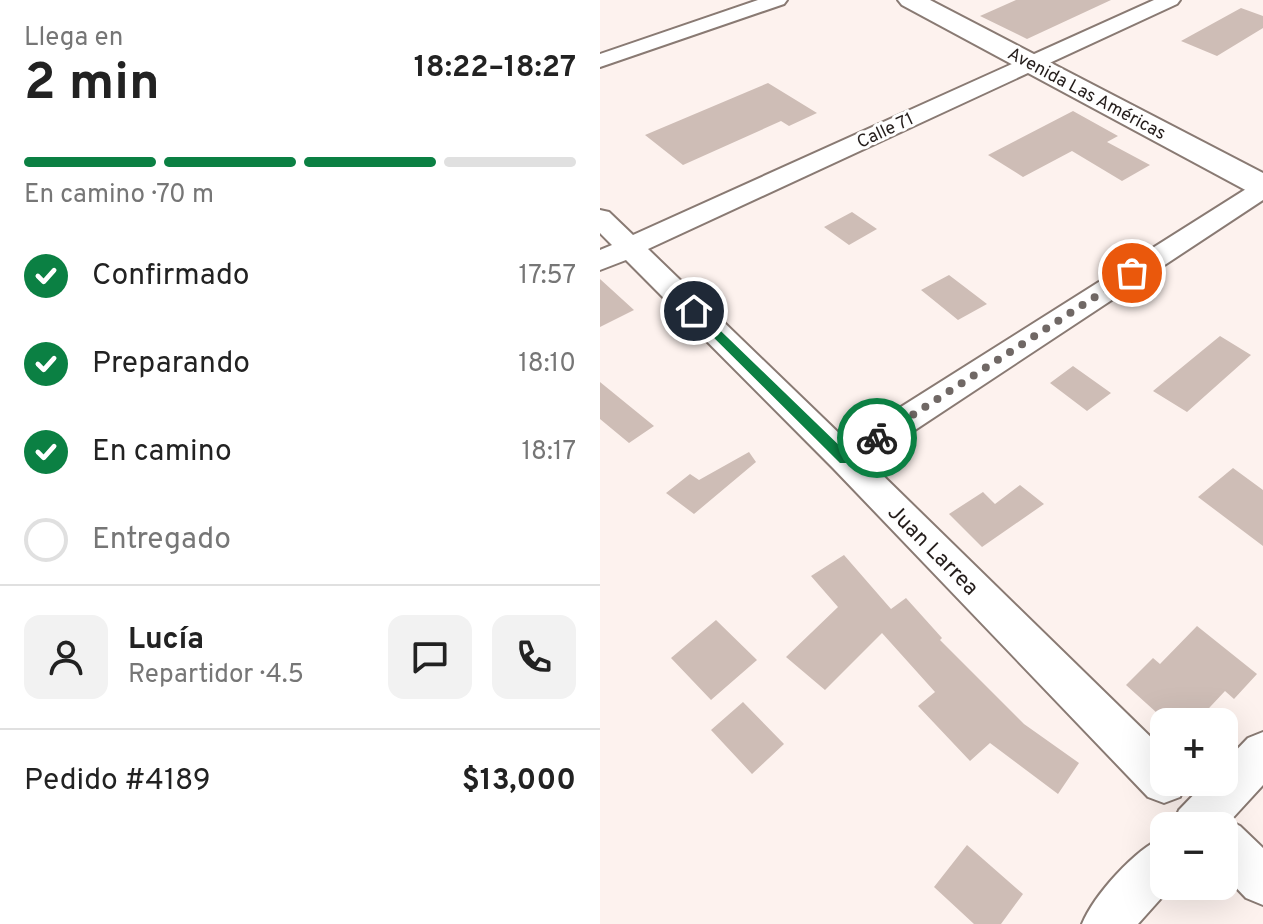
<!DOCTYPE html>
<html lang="es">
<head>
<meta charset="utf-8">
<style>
	:root { --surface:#fff; --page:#f2f2f2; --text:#222; --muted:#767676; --line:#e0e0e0; --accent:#0b8043 }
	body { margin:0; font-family:Overpass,sans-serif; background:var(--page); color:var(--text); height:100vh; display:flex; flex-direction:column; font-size:30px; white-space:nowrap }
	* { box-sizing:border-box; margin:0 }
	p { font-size:26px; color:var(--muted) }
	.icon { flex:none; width:44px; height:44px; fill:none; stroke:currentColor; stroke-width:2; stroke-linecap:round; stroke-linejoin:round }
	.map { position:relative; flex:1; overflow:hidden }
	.side { display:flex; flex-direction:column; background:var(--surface); width:600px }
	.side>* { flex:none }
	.tools { position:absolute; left:550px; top:708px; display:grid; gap:16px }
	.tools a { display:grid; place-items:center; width:88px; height:88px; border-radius:16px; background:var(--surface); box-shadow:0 8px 32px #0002; font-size:40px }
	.pin { position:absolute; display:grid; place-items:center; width:68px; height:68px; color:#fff; margin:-34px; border:4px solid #fff; border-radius:50%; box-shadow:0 2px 8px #0007 }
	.courier { position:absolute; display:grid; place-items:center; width:80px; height:80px; margin:-40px; border:6px solid #0b8043; border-radius:50%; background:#fff; color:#222; box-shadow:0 2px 10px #0007 }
	.head em { font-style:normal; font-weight:700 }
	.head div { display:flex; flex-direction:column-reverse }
	.head { display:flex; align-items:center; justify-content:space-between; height:136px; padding:0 24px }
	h1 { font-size:52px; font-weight:700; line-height:60px }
	.bar { display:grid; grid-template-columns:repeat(4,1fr); gap:12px 8px; align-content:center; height:96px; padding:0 24px }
	.bar i { height:10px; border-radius:6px; background:var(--line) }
	.bar .current { background:var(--accent) }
	.bar p { grid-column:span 4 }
	.line { display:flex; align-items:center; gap:20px; padding:0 24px; border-top:2px solid var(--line) }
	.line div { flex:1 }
	.round { display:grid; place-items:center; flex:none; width:84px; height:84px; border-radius:16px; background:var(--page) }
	ol { padding:0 24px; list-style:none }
	li { display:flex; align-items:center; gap:24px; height:88px }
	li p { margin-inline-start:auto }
	li .icon { padding:8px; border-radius:50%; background:var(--accent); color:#fff; stroke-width:4 }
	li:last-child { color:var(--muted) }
	li i { width:44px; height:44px; border:4px solid var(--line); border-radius:50% }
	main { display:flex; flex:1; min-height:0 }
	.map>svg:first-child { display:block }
</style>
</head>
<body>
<main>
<section class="side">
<div class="head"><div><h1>2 min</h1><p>Llega en</p></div><em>18:22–18:27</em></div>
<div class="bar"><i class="current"></i><i class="current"></i><i class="current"></i><i></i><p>En camino · 70 m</p></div>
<ol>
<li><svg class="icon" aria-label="check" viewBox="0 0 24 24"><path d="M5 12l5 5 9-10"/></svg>Confirmado<p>17:57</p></li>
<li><svg class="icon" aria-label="check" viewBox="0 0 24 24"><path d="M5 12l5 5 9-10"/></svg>Preparando<p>18:10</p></li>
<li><svg class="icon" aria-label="check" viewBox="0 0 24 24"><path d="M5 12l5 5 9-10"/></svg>En camino<p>18:17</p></li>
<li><i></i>Entregado</li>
</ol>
<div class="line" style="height:144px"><a class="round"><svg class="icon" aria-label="person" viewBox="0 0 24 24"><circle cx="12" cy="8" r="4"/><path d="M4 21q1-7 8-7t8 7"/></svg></a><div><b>Lucía</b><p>Repartidor · 4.5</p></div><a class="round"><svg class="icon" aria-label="chat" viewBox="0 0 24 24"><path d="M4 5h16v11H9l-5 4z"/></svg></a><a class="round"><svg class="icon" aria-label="phone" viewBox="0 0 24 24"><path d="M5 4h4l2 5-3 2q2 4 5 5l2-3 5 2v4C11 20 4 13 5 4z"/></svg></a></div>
<div class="line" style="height:104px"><div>Pedido #4189</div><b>$13,000</b></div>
</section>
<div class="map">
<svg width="663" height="924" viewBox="0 0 663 924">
	<rect width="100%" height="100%" fill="#fdf2ee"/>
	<path fill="#cebdb6" d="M416 0H511L427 39 380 16Z
		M641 8 663 16V28L617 56 581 41Z
		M168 83 217 113 189 126 181 121 83 165 45 135Z
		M473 111 518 136 507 142 550 165 522 181 472 151 423 177 388 155Z
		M252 212 277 229 249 245 224 227Z
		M349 275 387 304 358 320 321 290Z
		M0 279 34 310 0 327Z
		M620 336 651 355 587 412 553 391Z
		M473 366 511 393 487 411 450 383Z
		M0 382 54 426 29 443 0 419Z
		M149 452 156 462 94 514 66 493 90 474 99 480Z
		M633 468 663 490V546L598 497Z
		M420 485 444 504 382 547 349 514 383 492 395 504Z
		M244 555 291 609 306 598 342 638 340 640 424 724 479 763 458 794 390 743 370 761 318 706 335 692 282 633 225 690 186 657 238 607 211 576Z
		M116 620 157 660 111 700 71 658Z
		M597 626 657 674 634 699 625 691 596 722H567L526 685 553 658 560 664Z
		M143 702 184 744 152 774 111 730Z
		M367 845 423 894 401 924H374L334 887Z"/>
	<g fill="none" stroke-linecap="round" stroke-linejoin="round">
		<defs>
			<path id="minor" d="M158 0H187L184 4 0 67V54Z
				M554 0H580L577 4 48 249 247 441 654 184 663 181V200L268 461 564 750V782H586L580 797 564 803 548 797 233 468 26 260 0 270V250L12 245 0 233V210L9 212 33 235Z
				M663 732V785L630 821 640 826 663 848V905L646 898 624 875V826H572L579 810 606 782H624V763L648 738Z
				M564 837V886H572L538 924H482C494 895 535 849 564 837Z"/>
			<path id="secondary" d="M298 0H330L663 173V196L651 193 302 5Z"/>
		</defs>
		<use href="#minor" stroke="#897a73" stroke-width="4"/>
		<use href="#secondary" stroke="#897a73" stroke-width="4"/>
		<use href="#minor" fill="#fff" fill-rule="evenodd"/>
		<use href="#secondary" fill="#fff" fill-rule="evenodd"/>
	</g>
	<path fill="#0b8043" d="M90 309H98L246 452 277 433 283 438 281 442 249 463H240L90 314Z"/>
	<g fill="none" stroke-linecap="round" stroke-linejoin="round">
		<path stroke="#706865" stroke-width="8" stroke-dasharray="0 14.4" d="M277 438 532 273"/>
	</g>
	<g text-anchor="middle" stroke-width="6" stroke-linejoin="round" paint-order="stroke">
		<g font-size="18" fill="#241d1b" stroke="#fff">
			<text transform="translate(487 93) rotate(28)" y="6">Avenida Las Américas</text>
			<text transform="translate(285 130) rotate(-25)" y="6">Calle 71</text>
		</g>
		<g font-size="22" fill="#241d1b" stroke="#fff">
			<text transform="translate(334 549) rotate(45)" y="8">Juan Larrea</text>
		</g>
	</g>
</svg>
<div class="tools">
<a>+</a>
<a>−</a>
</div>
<div class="pin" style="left:532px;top:273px;background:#ea580c"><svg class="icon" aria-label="bag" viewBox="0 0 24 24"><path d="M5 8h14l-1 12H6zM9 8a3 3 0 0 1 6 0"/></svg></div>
<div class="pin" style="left:94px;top:311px;background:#1f2937"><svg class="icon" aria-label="home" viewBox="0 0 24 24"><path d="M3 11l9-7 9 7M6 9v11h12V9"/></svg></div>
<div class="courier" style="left:277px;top:438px"><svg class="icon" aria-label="bike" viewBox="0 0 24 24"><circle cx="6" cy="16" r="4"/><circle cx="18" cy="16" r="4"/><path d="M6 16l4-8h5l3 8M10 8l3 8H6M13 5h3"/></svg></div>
</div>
</main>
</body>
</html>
